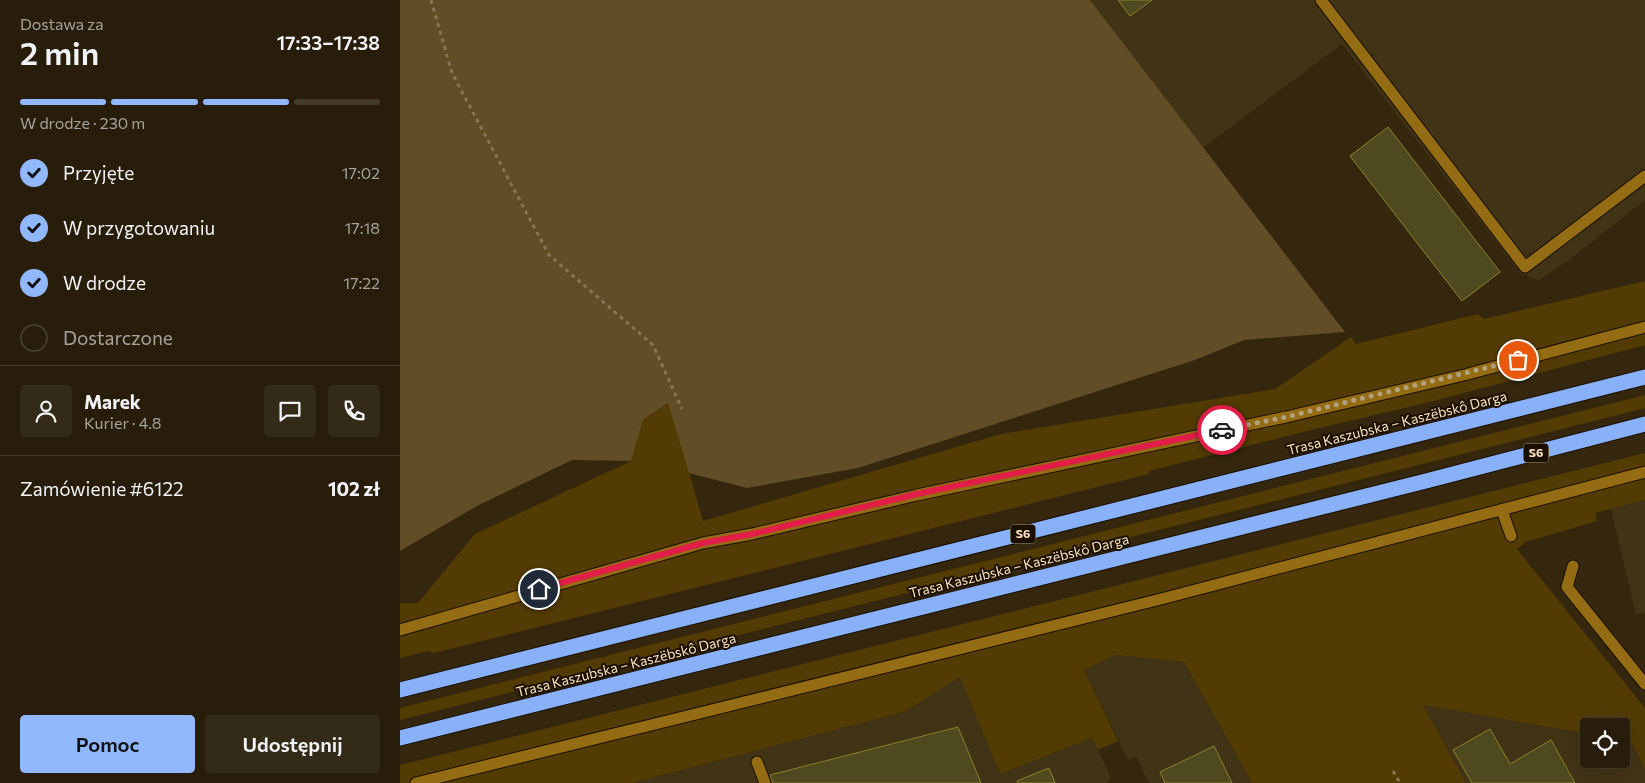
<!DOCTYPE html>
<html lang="pl">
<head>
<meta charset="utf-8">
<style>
	:root { --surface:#271d0a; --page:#332a18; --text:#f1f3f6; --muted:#a4a29c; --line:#433b2b; --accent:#91b8fd }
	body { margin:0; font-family:Commissioner,sans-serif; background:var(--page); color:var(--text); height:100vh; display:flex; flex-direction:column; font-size:19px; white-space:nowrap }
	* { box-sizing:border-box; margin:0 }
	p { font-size:16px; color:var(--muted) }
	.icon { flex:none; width:28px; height:28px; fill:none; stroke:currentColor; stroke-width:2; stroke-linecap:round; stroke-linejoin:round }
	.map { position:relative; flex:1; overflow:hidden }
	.panel { display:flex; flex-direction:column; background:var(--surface); width:400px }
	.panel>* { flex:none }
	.controls { position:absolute; left:1180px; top:718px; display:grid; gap:10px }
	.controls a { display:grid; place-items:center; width:50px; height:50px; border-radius:5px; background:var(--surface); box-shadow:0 5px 20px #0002,0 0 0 1px var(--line); font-size:25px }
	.pin { position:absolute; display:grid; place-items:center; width:42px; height:42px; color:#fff; margin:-21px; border:2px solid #fff; border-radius:50%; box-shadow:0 1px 5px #0007 }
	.courier { position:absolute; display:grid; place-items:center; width:50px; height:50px; margin:-25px; border:4px solid #e11d48; border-radius:50%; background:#fff; color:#222; box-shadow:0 1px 6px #0007 }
	.headline em { font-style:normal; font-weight:600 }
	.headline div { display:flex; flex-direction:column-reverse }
	.headline { display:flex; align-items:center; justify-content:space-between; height:85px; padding:0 20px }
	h1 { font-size:32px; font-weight:600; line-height:38px }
	.bar { display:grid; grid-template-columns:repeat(4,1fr); gap:8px 5px; align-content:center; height:60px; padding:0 20px }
	.bar i { height:6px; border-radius:4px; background:var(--line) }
	.bar .selected { background:var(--accent) }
	.bar p { grid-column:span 4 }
	.line { display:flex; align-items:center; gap:12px; padding:0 20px; border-top:1px solid var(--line) }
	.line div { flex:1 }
	.round { display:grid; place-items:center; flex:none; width:52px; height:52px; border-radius:5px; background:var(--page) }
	ol { padding:0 20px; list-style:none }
	li { display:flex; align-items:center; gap:15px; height:55px }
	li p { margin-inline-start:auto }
	li .icon { padding:5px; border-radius:50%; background:var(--accent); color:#111; stroke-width:4 }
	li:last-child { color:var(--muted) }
	li i { width:28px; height:28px; border:2px solid var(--line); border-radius:50% }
	.button { display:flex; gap:10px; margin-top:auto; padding:10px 20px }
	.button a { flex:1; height:58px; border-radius:5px; background:var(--accent); color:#111; font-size:20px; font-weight:600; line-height:58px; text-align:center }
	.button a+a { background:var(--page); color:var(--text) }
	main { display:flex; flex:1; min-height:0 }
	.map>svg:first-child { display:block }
</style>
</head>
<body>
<main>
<section class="panel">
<div class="headline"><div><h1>2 min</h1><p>Dostawa za</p></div><em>17:33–17:38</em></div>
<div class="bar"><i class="selected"></i><i class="selected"></i><i class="selected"></i><i></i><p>W drodze · 230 m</p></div>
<ol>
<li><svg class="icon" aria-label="check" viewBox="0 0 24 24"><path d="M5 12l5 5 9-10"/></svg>Przyjęte<p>17:02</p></li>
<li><svg class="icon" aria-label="check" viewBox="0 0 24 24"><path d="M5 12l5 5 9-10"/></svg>W przygotowaniu<p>17:18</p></li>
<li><svg class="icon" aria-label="check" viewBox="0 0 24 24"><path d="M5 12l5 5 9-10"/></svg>W drodze<p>17:22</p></li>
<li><i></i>Dostarczone</li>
</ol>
<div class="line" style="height:90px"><a class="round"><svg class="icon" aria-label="person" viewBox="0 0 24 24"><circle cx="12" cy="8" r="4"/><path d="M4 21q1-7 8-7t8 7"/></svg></a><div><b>Marek</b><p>Kurier · 4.8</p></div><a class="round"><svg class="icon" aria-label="chat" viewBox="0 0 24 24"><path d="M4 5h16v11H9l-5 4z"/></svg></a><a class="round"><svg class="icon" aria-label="phone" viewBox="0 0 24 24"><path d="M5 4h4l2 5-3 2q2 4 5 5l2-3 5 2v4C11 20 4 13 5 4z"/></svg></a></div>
<div class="line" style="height:65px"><div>Zamówienie #6122</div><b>102 zł</b></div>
<div class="button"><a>Pomoc</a><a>Udostępnij</a></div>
</section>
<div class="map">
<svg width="1245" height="783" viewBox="0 0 1245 783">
	<rect width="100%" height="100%" fill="#34270e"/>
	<path fill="#413316" d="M690 0H1245V200L1165 263 1139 280 1121 274 942 44 803 148Z
		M1245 500V612L1236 615 1211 509Z
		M716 655 784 662 852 783H749L736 756 728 760 684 670Z
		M560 676 600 774 692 738 711 777 707 783H232L504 712Z
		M1023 705 1189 734V759H1221V739L1231 741 1245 770V783H1066Z"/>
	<path fill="#533b04" d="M1245 281V345L1030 402 911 430 749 471V474L34 653 28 651 0 658V603H18L75 534 231 461 243 420 269 403 303 521 601 434 875 389 951 337 956 344 1078 314 1084 319Z
		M1245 395V408L1206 418 0 720V708Z
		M1245 453V500L1195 513 1197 521 1126 542 1117 549 1245 708V770L1231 741 1221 739V726H1189V734L1023 705 1066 783H852L784 662 716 655 684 670 718 741 698 750 692 738 600 774 560 677 504 712 232 783H0V765Z"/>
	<path fill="#614d26" d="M0 0H690L945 332 844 340 795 360 458 468 347 488 289 473 268 403 243 420 231 461 172 460 75 507 0 551Z"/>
	<path fill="#4e491f" stroke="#8d8127" d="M718 0H752L730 16Z
		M988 127 1100 272 1062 301 950 156Z
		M558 727 581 783H373L370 775Z
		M1090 729 1110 764 1151 740 1175 783H1072L1053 750Z
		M814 746 832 783H765L760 772Z
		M649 768 655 783H618L617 781Z"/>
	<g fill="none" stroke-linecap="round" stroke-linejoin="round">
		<defs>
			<path id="service" d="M921 0 1125 267 1245 176
				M1102 510 1111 536
				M1173 566 1167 587 1245 684
				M0 630 303 543 352 534 517 495 886 417 1064 375 1245 327
				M357 762 365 783
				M16 783 761 599 1245 472"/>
			<path id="motorway" d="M0 690 1245 377
				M0 738 1026 481 1245 424"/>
		</defs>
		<use href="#service" stroke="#1b0f00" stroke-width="13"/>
		<use href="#motorway" stroke="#1b0f00" stroke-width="17"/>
		<path stroke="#857557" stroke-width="3" stroke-dasharray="4 4" stroke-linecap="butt" d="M31 0 52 73 149 255 253 345 282 409
			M993 771 1000 783"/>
		<use href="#service" stroke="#936c13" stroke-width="11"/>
		<use href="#motorway" stroke="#88b1fa" stroke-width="15"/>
	</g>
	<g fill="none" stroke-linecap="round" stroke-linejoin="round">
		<path stroke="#b3a180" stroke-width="5" stroke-dasharray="0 9" d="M822 430 886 417 1118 360"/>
		<path stroke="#e11d48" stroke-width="6" d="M139 589 303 543 352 534 517 494 822 430"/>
	</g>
	<g text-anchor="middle" stroke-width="4" stroke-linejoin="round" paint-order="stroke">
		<g fill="#1b0f00" stroke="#b6a385" stroke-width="1">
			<rect x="1123.5" y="443.5" width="25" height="19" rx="4"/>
			<rect x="610.5" y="524.5" width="25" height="19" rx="4"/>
		</g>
		<g font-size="12" font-weight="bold" fill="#f8e3be">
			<text x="1136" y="457">S6</text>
			<text x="623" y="538">S6</text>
		</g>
		<g font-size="14" fill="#f8e3be" stroke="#1b0f00">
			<text transform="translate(997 423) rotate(-14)" y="5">Trasa Kaszubska – Kaszëbskô Darga</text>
			<text transform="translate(619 566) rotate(-14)" y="5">Trasa Kaszubska – Kaszëbskô Darga</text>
			<text transform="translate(226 665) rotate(-14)" y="5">Trasa Kaszubska – Kaszëbskô Darga</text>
		</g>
	</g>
</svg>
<div class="controls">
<a><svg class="icon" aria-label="locate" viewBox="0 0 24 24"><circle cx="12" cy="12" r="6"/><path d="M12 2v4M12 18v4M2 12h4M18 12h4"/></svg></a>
</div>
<div class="pin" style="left:1118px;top:360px;background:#ea580c"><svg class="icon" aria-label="bag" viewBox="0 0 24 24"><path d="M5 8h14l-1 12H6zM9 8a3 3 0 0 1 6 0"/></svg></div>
<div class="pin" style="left:139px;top:589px;background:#1f2937"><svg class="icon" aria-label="home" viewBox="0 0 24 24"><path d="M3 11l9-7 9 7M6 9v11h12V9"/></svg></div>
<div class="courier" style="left:822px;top:430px"><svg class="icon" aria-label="car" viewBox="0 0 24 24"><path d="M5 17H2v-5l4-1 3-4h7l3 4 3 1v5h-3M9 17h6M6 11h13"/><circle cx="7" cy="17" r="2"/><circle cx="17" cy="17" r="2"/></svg></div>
</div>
</main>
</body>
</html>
